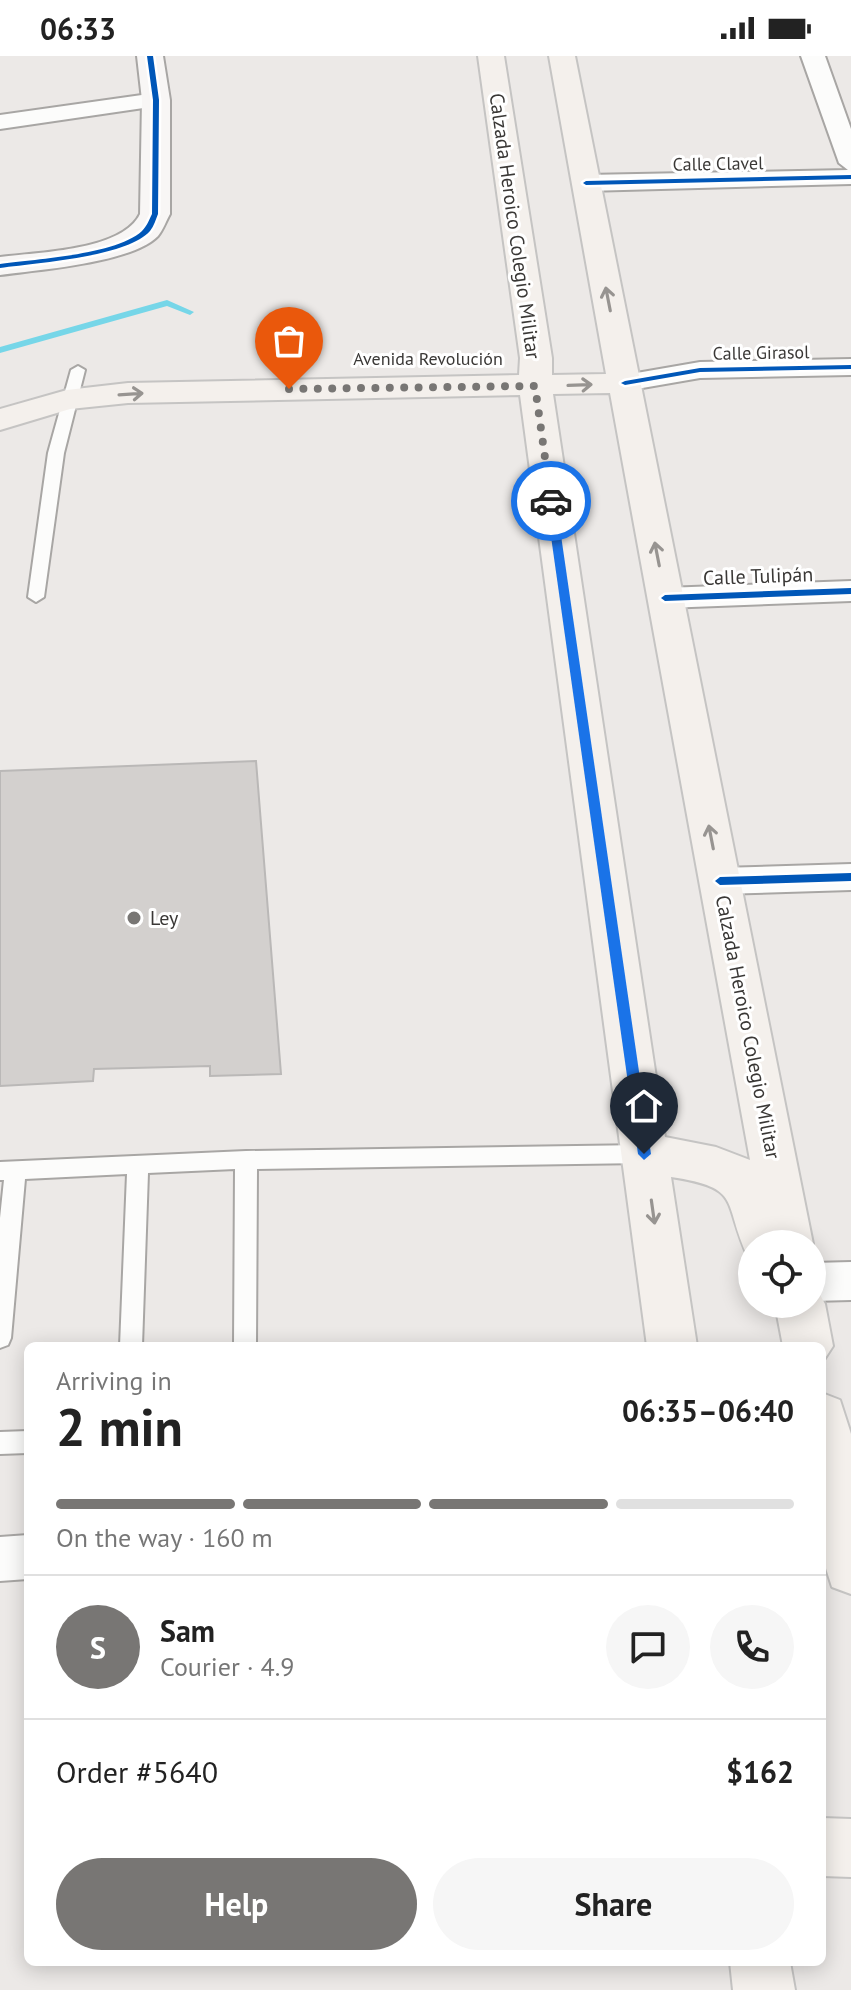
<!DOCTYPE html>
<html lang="en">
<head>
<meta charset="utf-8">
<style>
	:root { --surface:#fff; --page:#f6f6f6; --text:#222; --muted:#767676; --line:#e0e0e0; --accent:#787674 }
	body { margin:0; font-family:"PT Sans",sans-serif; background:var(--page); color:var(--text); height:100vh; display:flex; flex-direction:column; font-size:30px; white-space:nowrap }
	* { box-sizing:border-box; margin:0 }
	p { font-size:26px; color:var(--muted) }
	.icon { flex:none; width:44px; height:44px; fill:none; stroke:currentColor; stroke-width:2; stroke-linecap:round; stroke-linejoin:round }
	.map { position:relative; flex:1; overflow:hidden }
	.details { position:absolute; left:24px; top:1286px; width:802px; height:624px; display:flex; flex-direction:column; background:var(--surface); border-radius:12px; box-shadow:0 4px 20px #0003 }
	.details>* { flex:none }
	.buttons { position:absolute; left:738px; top:1174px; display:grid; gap:16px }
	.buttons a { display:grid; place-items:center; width:88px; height:88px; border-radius:50%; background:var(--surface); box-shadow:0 4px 20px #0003; font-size:40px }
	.pin { position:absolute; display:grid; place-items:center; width:68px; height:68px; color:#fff; margin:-82px -34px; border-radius:50% 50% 50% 0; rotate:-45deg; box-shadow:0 0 8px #0007 }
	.pin .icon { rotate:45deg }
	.courier { position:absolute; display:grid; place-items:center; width:80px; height:80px; margin:-40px; border:6px solid #1a73e8; border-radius:50%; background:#fff; color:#222; box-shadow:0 2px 10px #0007 }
	.overview em { font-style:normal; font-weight:600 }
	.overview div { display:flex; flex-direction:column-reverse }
	.overview { display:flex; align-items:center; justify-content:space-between; height:136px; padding:0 32px }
	h1 { font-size:52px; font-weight:600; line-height:60px }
	.bar { display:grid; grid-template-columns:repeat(4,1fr); gap:12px 8px; align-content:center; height:96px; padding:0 32px }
	.bar i { height:10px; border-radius:6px; background:var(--line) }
	.bar .selected { background:var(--accent) }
	.bar p { grid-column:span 4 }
	.line { display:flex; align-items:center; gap:20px; padding:0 32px; border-top:2px solid var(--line) }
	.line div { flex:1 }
	.round { display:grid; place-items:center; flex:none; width:84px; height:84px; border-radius:42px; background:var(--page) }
	.primary-button { display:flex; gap:16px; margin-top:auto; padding:16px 32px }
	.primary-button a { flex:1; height:92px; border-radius:48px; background:var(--accent); color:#fff; font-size:32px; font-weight:600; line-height:92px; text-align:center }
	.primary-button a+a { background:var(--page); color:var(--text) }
	.status { display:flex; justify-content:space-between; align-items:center; height:56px; padding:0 40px; background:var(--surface); direction:ltr }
	.status svg { height:22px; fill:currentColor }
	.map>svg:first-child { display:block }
</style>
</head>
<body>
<div class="status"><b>06:33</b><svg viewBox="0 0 49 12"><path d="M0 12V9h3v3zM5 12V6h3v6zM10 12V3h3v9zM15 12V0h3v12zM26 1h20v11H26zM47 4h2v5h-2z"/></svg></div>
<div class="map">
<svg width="851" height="1934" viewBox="0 0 851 1934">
	<rect width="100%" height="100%" fill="#ece9e7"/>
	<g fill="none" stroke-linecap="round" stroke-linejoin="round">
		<path fill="#76d6e8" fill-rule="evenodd" d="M167 244 194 256 190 259 167 250 0 297V291Z"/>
	</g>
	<path fill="#d3d0ce" stroke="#bab8b7" stroke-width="2" d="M256 705 281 1018 210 1020V1010L94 1013 93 1025 0 1030V715Z"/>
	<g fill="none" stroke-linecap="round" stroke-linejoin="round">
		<defs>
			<path id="lane" d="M78 310 85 314 64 397 44 541 36 546 28 541 48 397 71 314Z
				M644 1089 651 1092 655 1098 651 1104 644 1107 257 1113 256 1290H234L235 1113 148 1117 142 1290H120L127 1118 25 1123 11 1282 8 1289 0 1292V1162L4 1124H0V1106L246 1095Z
				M28 1375V1397L0 1398V1376Z"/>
			<path id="street" d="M801 0H825L851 73V128L586 135 577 132 573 127 577 122 586 119 848 114 839 107Z
				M156 37 164 39 168 44 164 49 0 73V59Z
				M851 303V319L700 322 625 335 615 333 611 327 615 321 625 319 700 306Z
				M851 525V545L665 552 654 549 649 542 654 535 665 532Z
				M851 808V834L720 838 707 835 702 825 707 815 720 812Z
				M851 1206V1244L812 1245V1207Z
				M28 1479V1523L0 1525V1481Z"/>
			<path id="secondary" d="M137 0H163L170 44V158C166 165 163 174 158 180 132 207 37 214 0 219V201C38 196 122 195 140 158L142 44Z"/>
			<path id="primary" d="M478 0H504L552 302V319L606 318 549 0H575L813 1188H752V1202L748 1201C722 1146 744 1132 671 1121L697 1290H647L520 339 128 347 70 353 0 374V353L67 334 128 327 519 319 520 302ZM610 337 750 1104 716 1091 665 1081 553 338Z
				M812 1231 817 1233 825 1248 833 1290 822 1307V1290H783L775 1248H812Z
				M822 1337 840 1344 851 1378V1538L832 1531 822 1500Z
				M822 1762 851 1763V1821L822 1820Z
				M730 1906H790L795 1934H733Z"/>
		</defs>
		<use href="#lane" stroke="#a8a6a4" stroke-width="4"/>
		<use href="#street" stroke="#a8a6a4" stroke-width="4"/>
		<use href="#secondary" stroke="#a8a6a4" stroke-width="4"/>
		<use href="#primary" stroke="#c5c4c3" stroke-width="4"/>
		<use href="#lane" fill="#fcfcfb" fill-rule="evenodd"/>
		<use href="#street" fill="#fcfcfb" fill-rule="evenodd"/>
		<use href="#secondary" fill="#f8f6f5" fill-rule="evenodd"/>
		<use href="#primary" fill="#f4f0ec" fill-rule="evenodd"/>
		<defs>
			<path id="cycleway" d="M147 0H153L159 44 158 158C156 163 154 170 150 175 127 201 35 207 0 212V208C35 203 116 199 142 175 147 170 149 164 152 158L153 44Z
				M851 119V123L586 129 583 127 586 125Z
				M851 309V313L700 316 625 329 621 327 625 325 700 312Z
				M851 532V538L665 545 661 542 665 539Z
				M851 817V825L720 829 715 825 720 821Z"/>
		</defs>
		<use href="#cycleway" stroke="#fff" stroke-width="5"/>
		<use href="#cycleway" fill="#0057b8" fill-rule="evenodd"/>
	</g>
	<defs><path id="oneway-shaft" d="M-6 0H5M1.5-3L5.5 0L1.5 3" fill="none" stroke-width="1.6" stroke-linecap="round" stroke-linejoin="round" transform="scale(2)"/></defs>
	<g stroke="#979491">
		<use href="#oneway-shaft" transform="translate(608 243) rotate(-101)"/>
		<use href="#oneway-shaft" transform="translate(580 329) rotate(-2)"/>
		<use href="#oneway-shaft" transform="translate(131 338) rotate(-4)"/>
		<use href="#oneway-shaft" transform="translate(657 498) rotate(-101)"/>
		<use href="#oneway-shaft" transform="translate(711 781) rotate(-101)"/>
		<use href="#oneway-shaft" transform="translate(653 1156) rotate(82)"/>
	</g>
	<path fill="#1a73e8" d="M551 442 556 445 651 1098 644 1104 638 1098 546 445Z"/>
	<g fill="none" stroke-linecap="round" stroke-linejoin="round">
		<path stroke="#787674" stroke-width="8" stroke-dasharray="0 14.4" d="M289 333 535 330 551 445"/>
	</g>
	<circle fill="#787674" stroke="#fff" stroke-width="3" cx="134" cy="862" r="8"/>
	<g text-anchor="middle" stroke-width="6" stroke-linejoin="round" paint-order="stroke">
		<g font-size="18" fill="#3a3836" stroke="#fff">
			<text transform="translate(718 108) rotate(-1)" y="6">Calle Clavel</text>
			<text transform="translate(761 297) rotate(-1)" y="6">Calle Girasol</text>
			<text x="428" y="309">Avenida Revolución</text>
		</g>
		<g font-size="20" fill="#3a3836" stroke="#fff">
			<text transform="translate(515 170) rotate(82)" y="7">Calzada Heroico Colegio Militar</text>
			<text transform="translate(758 520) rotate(-2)" y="7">Calle Tulipán</text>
			<text transform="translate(748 971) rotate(79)" y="7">Calzada Heroico Colegio Militar</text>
		</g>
		<g font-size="20" fill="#3a3836" stroke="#fff" text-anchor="start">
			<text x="150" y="869">Ley</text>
		</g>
	</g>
</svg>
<div class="buttons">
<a><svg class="icon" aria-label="locate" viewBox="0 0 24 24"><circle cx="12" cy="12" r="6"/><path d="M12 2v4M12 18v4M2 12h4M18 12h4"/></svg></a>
</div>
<div class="pin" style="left:289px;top:333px;background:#ea580c"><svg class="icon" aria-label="bag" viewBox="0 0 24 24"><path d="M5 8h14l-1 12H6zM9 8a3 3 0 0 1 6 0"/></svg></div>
<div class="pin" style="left:644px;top:1098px;background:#1f2937"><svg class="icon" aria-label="home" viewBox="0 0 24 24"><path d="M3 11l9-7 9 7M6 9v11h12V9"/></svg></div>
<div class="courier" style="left:551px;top:445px"><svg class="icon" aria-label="car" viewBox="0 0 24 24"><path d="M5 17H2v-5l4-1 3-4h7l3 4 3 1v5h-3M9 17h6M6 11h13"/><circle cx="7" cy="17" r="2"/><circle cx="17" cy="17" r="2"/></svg></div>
<section class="details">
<div class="overview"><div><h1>2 min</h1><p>Arriving in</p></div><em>06:35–06:40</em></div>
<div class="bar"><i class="selected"></i><i class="selected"></i><i class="selected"></i><i></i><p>On the way · 160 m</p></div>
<div class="line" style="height:144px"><b class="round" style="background:var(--accent);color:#fff">S</b><div><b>Sam</b><p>Courier · 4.9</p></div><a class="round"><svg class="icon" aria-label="chat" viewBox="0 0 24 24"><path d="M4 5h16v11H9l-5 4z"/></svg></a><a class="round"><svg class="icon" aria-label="phone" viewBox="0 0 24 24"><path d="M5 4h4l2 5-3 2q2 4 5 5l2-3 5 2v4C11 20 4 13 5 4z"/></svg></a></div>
<div class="line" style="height:104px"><div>Order #5640</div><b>$162</b></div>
<div class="primary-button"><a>Help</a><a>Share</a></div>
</section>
</div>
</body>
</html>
